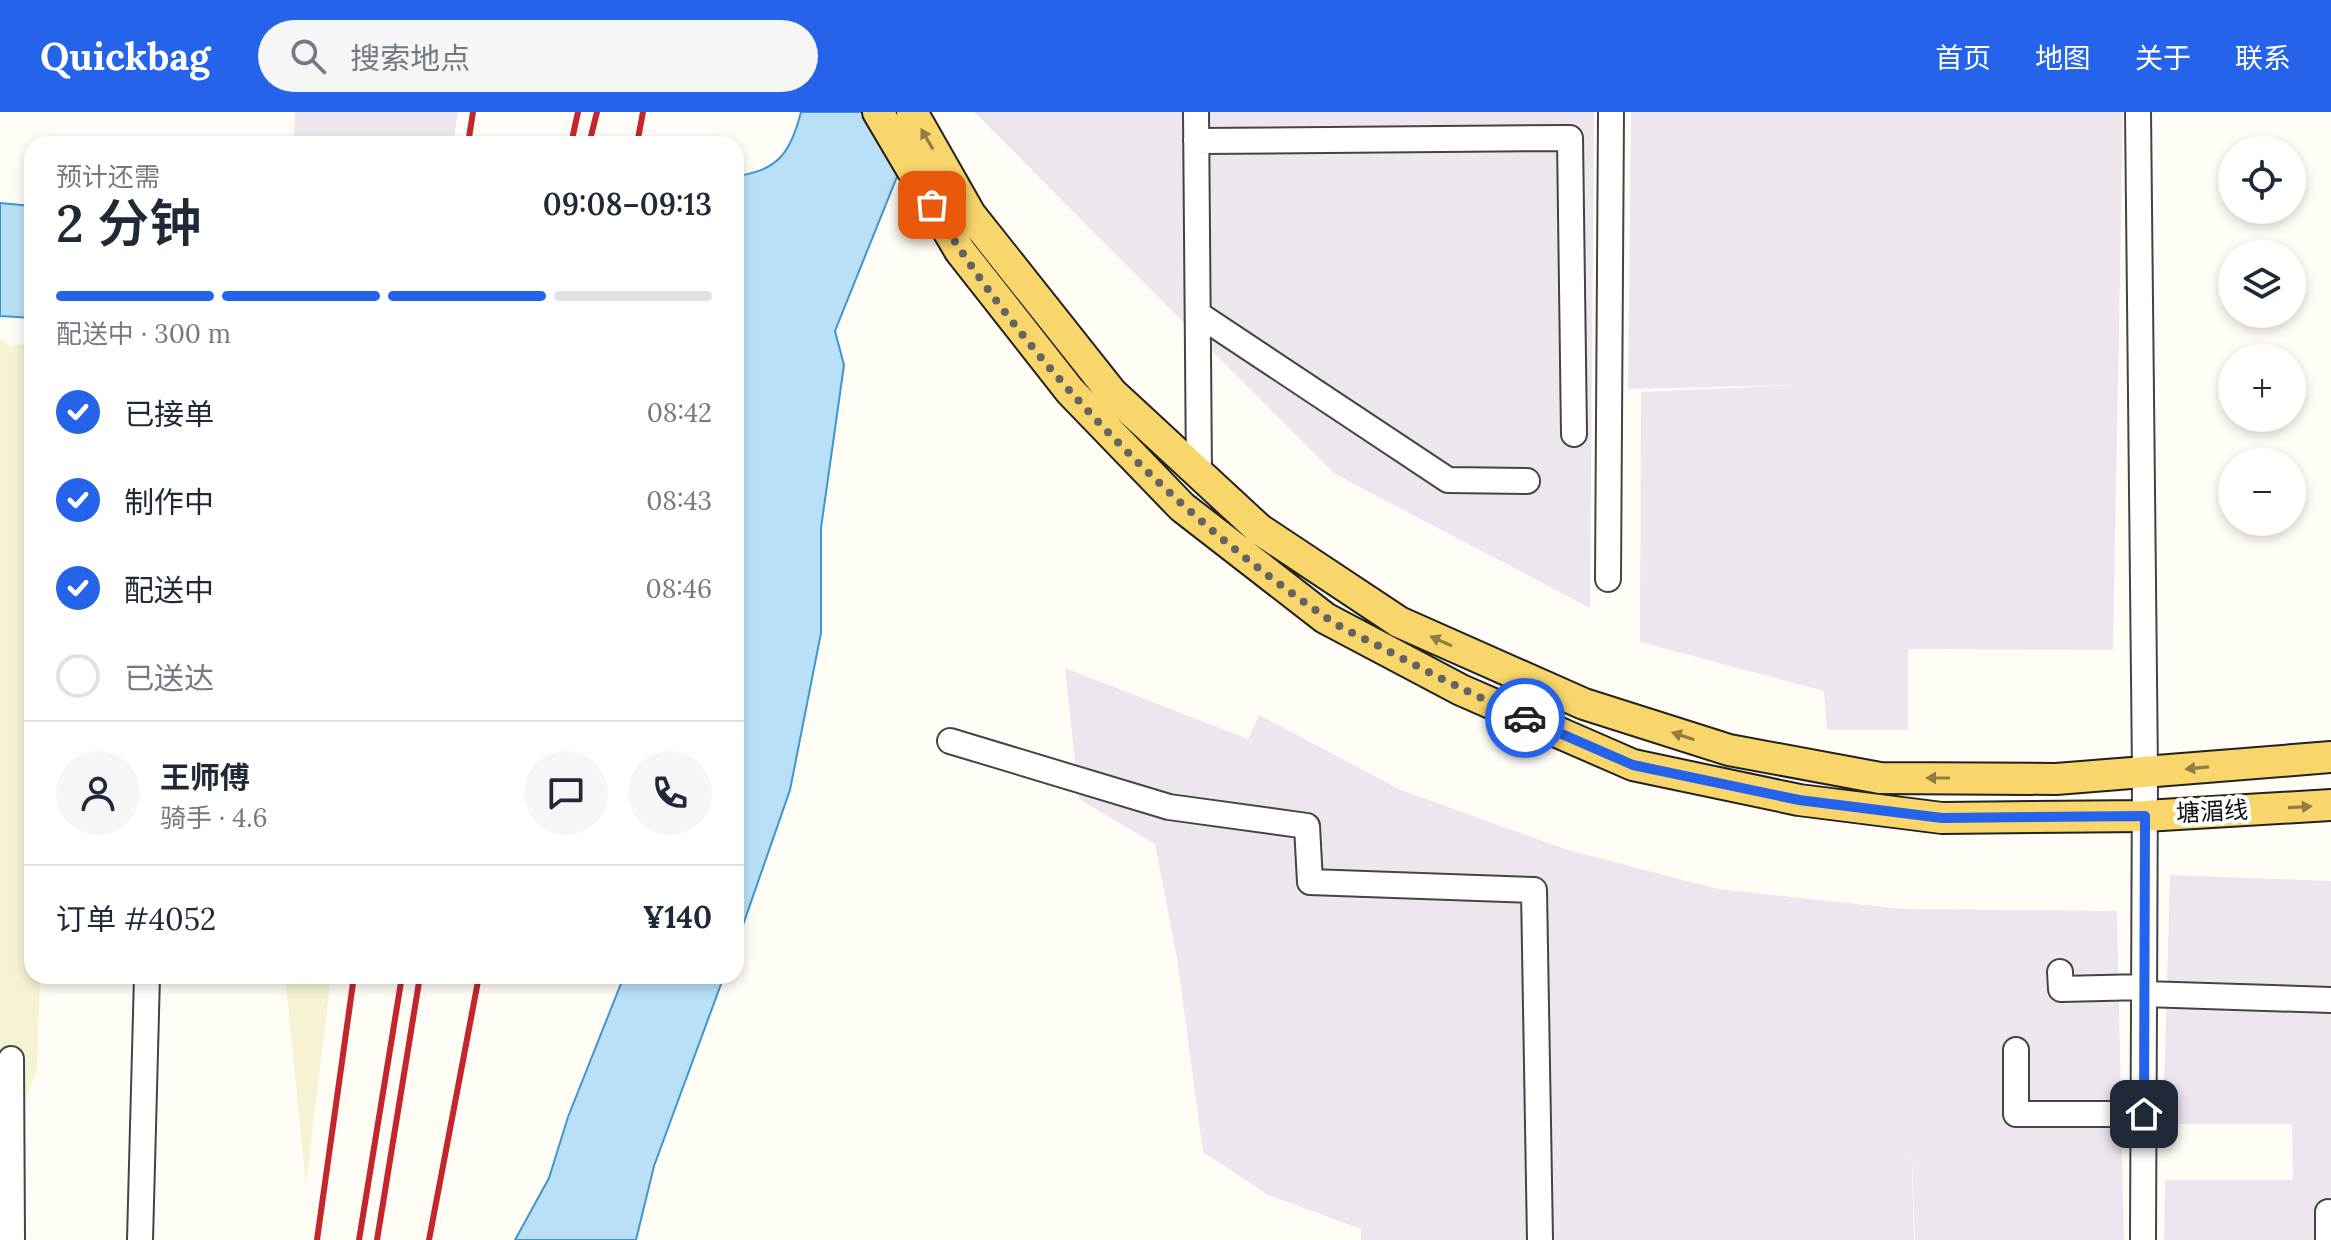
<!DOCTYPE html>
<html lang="zh">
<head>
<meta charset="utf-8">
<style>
	:root { --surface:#fff; --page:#f6f6f7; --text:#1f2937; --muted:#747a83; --line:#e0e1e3; --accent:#2563eb }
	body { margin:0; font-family:Lora,"Noto Sans SC",serif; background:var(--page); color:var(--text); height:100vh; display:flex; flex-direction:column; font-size:30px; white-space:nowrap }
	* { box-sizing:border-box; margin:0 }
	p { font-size:26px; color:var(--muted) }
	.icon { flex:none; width:44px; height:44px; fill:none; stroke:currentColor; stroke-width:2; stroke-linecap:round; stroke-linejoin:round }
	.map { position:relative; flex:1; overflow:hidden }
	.side { position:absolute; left:24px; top:24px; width:720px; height:848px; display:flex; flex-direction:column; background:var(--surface); border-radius:24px; box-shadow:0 4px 12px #0003 }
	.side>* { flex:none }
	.buttons { position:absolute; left:2218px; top:24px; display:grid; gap:16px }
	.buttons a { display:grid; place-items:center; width:88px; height:88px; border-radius:50%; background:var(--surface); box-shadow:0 4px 12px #0003; font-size:40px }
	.pin { position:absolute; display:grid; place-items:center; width:68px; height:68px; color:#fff; margin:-34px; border-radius:16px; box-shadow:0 4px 12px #0006 }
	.courier { position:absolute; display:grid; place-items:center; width:80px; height:80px; margin:-40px; border:6px solid #2563eb; border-radius:50%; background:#fff; color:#222; box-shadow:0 2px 10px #0007 }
	.head em { font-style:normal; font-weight:600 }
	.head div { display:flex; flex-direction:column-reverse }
	.head { display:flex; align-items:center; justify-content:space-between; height:136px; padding:0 32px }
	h1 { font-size:52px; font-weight:600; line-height:60px }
	.bar { display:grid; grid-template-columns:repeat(4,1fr); gap:12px 8px; align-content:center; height:96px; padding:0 32px }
	.bar i { height:10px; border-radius:6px; background:var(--line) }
	.bar .selected { background:var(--accent) }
	.bar p { grid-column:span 4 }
	.line { display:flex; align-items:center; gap:20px; padding:0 32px; border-top:2px solid var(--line) }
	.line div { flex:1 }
	.round { display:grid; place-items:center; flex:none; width:84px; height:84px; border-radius:42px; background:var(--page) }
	ol { padding:0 32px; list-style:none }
	li { display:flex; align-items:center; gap:24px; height:88px }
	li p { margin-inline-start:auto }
	li .icon { padding:8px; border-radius:50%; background:var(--accent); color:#fff; stroke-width:4 }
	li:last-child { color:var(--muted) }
	li i { width:44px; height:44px; border:4px solid var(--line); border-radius:50% }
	header { display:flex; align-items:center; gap:48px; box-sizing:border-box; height:112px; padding:0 40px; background:var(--accent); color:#fff }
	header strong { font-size:38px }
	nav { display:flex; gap:44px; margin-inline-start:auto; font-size:28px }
	.search { width:560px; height:72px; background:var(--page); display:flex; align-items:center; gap:20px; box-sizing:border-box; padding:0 28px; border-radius:44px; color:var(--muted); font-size:30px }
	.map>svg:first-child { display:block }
</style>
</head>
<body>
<header>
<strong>Quickbag</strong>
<div class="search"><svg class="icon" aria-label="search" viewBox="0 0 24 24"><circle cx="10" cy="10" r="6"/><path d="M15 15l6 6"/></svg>搜索地点</div>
<nav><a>首页</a><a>地图</a><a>关于</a><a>联系</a></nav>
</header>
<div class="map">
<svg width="2331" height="1128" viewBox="0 0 2331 1128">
	<rect width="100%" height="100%" fill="#fffdf5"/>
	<path fill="#eee6ef" d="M295 0H458L453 32H294Z
		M974 0H1594L1590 496 1335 362Z
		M1631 0H2123L2113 538 1908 537V618H1827L1824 579 1640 530 1641 280 1803 273 1628 277Z
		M1065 556 1248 627 1259 603 1401 678 1568 738 1718 777 1904 797 2117 799 2124 1128H1915L1911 1019 1914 1128H1361V1117L1268 1083 1203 1040 1177 846 1155 732 1079 687Z
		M2170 763 2331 769V1086H2320L2317 1128H2164L2165 1068H2293L2292 1012H2163Z"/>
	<path fill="#f6f3d4" d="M0 227 11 234 32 230V864H40L37 956 7 1039H0Z
		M285 864H331L306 1074Z"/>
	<path fill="#b9e0f7" stroke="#3f96cf" stroke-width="2" d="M801 0H923L835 219 844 253 821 416V521L790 678 736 833V64C779 59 791 39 801 0Z
		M0 91 32 94V206L0 204Z
		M624 864H724L654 1054 636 1128H515L549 1066 568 1005Z"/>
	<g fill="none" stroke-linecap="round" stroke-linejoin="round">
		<defs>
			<path id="minor" d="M1196 0 1199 362
				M2138 0 2145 660 2143 1128
				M1196 29 1570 26 1574 322
				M1198 202 1448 368 1527 369
				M1608 467 1611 0
				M950 629 1169 695 1307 714 1310 770 1534 778 1540 1128
				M2060 860 2061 877 2144 875
				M2144 882 2331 888
				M2016 938V1002H2144
				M11 947 12 1128
				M2328 1100V1128
				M140 1128 147 864"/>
			<path id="major" d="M878 0 960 139 1070 279 1182 395 1325 506 1461 578 1633 653 1799 688 1942 706 2145 704 2331 693
				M912 0 970 102 1112 281 1259 417 1399 510 1584 592 1729 638 1880 666 2056 667 2331 645"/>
		</defs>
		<use href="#minor" stroke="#444" stroke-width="28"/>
		<use href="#major" stroke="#222" stroke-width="34"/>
		<use href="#minor" stroke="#fff" stroke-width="24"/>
		<use href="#major" stroke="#f9d66b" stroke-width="30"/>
		<path stroke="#c4262e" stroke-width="6" d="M468 32 473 0
			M571 32 578 0
			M589 32 597 0
			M637 32 643 0
			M317 1128 354 864
			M359 1128 402 864
			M377 1128 420 864
			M429 1128 479 864"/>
	</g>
	<defs><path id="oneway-solid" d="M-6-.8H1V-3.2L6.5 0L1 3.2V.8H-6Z" transform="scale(2)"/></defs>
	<g fill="#917d42">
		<use href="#oneway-solid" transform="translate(927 27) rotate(-120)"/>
		<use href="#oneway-solid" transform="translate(1441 529) rotate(-156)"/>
		<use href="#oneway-solid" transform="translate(1683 624) rotate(-162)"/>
		<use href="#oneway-solid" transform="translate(2197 656) rotate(175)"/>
		<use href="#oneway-solid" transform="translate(1938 666) rotate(-180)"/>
		<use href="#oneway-solid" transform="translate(2300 695) rotate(-3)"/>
	</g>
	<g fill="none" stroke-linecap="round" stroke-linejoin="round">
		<path stroke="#646461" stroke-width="8" stroke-dasharray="0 14.4" d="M932 93C1026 250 1173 401 1324 504 1342 517 1363 526 1383 536 1429 561 1476 584 1525 606"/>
		<path stroke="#2563eb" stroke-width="10" d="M1525 606 1633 653 1799 688 1942 706 2145 704 2144 1002"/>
	</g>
	<g text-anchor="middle" stroke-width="8" stroke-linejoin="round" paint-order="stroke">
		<g font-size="24" fill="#111" stroke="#fff">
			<text transform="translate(2212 700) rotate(-3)" y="8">塘湄线</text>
		</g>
	</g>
</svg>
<div class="buttons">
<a><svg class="icon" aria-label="locate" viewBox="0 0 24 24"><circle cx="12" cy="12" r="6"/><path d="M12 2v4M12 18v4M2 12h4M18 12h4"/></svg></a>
<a><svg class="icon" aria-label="layers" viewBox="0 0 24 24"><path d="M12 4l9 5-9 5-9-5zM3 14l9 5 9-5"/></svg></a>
<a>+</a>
<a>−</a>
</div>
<div class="pin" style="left:932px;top:93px;background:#ea580c"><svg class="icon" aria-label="bag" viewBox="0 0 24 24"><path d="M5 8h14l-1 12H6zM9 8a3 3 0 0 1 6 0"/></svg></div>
<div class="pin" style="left:2144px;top:1002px;background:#1f2937"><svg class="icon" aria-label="home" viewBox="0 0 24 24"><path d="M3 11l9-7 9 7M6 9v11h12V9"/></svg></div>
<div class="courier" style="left:1525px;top:606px"><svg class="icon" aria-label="car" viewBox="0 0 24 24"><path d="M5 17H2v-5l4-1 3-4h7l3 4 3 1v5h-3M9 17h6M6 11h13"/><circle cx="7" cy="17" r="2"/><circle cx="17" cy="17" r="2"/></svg></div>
<section class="side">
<div class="head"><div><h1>2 分钟</h1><p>预计还需</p></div><em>09:08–09:13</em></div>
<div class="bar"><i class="selected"></i><i class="selected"></i><i class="selected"></i><i></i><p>配送中 · 300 m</p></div>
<ol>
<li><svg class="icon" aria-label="check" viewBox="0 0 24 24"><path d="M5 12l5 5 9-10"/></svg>已接单<p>08:42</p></li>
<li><svg class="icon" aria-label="check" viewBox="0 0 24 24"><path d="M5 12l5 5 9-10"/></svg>制作中<p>08:43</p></li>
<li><svg class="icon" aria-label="check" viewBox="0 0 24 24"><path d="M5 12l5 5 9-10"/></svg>配送中<p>08:46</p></li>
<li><i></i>已送达</li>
</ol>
<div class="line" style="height:144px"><a class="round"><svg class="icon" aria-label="person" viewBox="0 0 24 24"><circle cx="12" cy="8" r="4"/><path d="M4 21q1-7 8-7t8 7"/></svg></a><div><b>王师傅</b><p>骑手 · 4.6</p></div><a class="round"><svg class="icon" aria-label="chat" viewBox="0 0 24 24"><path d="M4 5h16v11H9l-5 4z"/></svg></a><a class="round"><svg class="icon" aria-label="phone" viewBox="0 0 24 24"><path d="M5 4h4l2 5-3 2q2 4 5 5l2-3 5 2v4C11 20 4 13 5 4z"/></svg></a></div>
<div class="line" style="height:104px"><div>订单 #4052</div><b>¥140</b></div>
</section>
</div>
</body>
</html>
